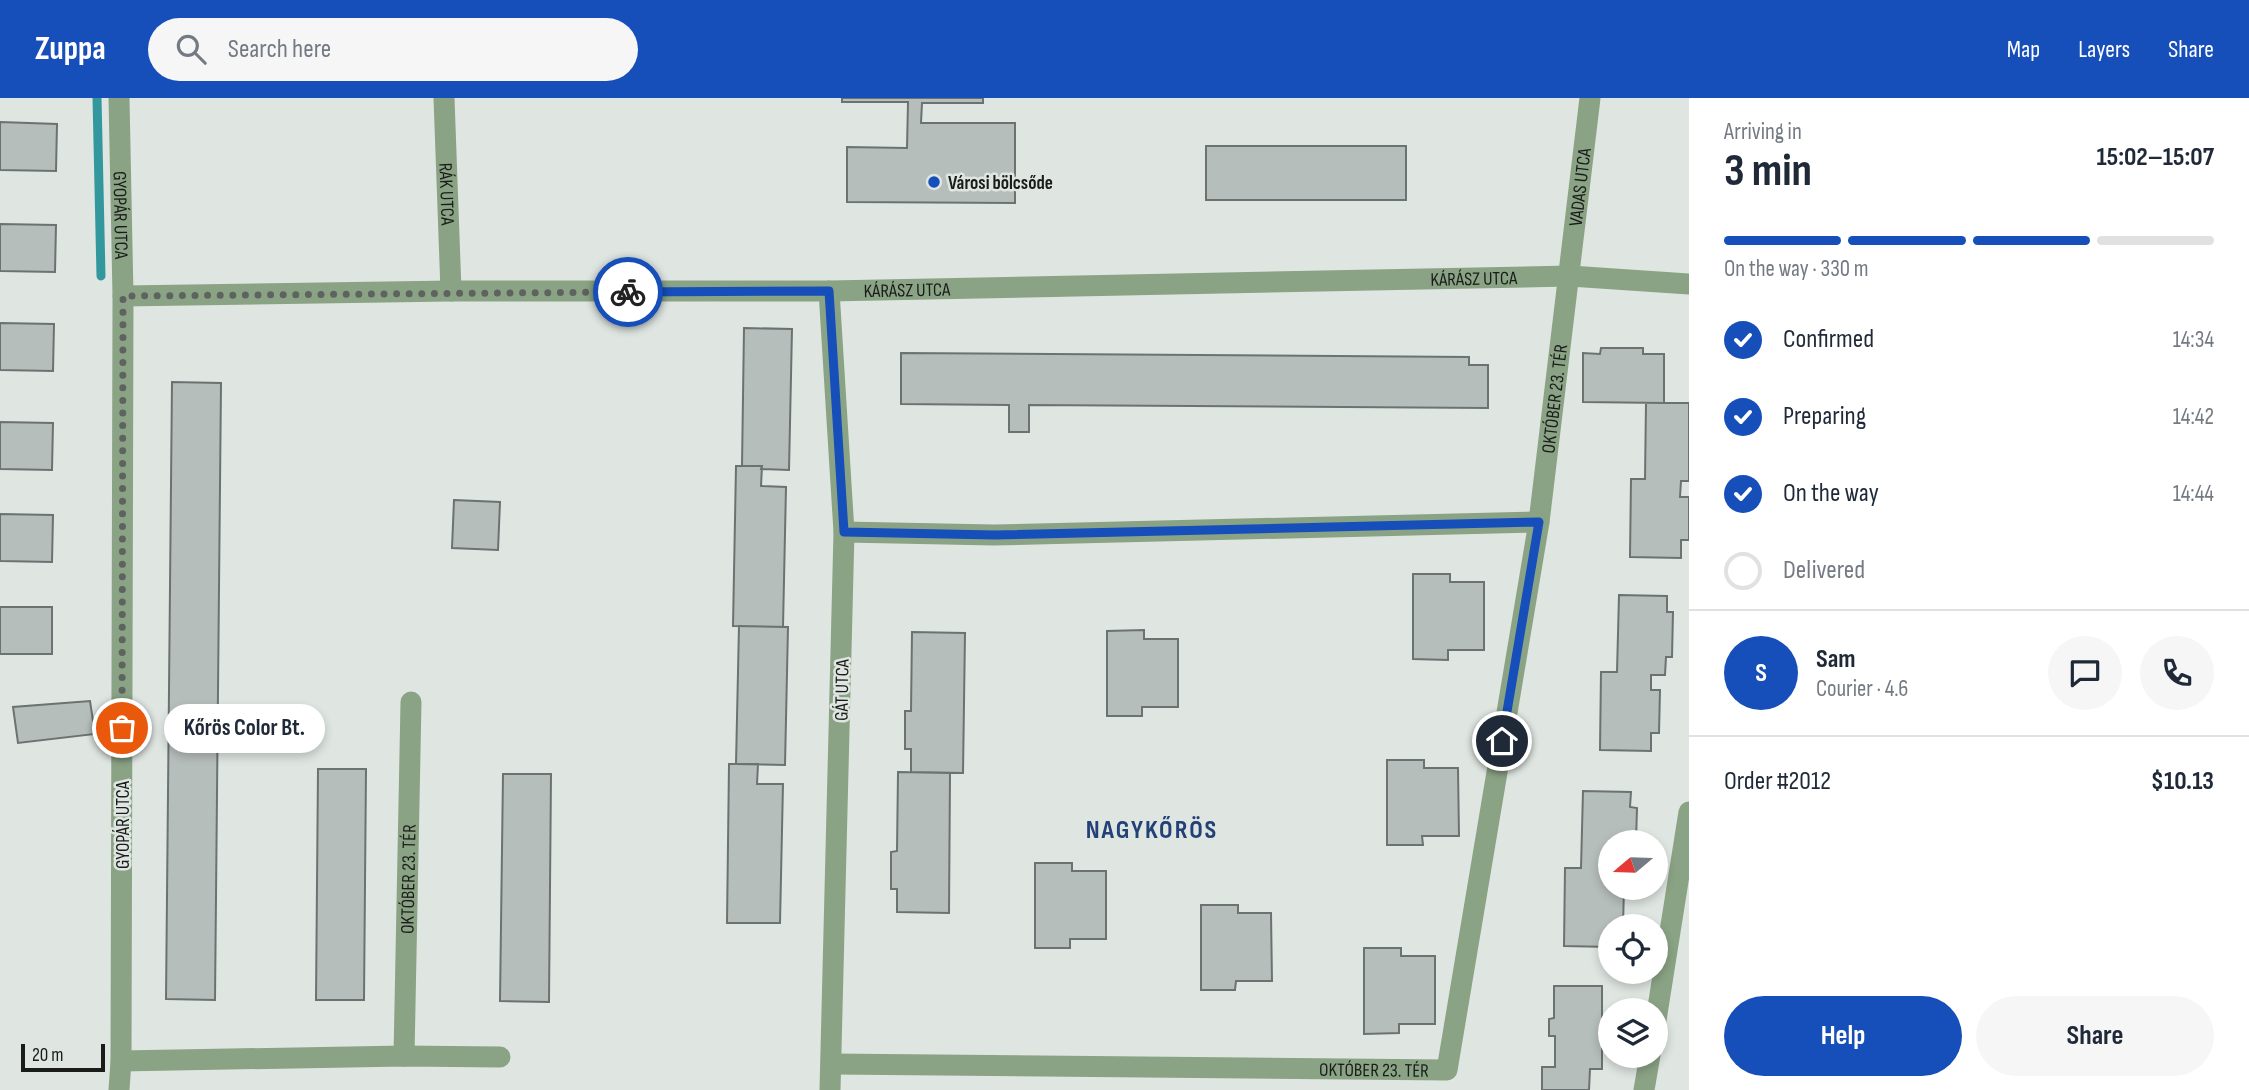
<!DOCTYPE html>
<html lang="en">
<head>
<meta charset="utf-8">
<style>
	:root { --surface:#fff; --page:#f6f6f7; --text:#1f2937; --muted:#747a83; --line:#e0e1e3; --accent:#164eba }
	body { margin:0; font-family:"Sofia Sans Condensed",sans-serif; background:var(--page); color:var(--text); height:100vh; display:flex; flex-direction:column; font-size:26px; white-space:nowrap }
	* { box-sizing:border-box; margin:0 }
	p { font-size:23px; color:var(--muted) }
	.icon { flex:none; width:38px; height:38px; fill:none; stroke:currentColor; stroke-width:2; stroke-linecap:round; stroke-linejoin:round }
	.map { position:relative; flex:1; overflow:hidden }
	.side { display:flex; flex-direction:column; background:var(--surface); width:560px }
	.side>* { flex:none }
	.needle { width:46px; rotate:251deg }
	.controls { position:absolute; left:1598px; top:732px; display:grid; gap:14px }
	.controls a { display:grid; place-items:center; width:70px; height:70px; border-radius:50%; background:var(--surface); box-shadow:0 4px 10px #0003; font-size:35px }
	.scale { position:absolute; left:21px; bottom:18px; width:84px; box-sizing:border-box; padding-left:7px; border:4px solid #191c1a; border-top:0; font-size:19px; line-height:24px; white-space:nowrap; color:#191c1a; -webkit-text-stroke:5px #dfe6e2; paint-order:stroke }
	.pin { position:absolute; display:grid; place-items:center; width:60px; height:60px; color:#fff; margin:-30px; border:4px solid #fff; border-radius:50%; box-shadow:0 2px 7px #0007 }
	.courier { position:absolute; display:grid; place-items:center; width:70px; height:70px; margin:-35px; border:5px solid #164eba; border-radius:50%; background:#fff; color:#222; box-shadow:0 2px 9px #0007 }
	.bubble { position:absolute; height:49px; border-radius:24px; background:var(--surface); box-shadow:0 4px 10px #0003; font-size:23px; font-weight:700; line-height:49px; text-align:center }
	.head em { font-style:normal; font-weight:700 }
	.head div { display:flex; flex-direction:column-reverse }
	.head { display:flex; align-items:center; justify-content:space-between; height:119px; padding:0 35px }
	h1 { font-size:46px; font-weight:700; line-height:52px }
	.bar { display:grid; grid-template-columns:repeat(4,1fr); gap:10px 7px; align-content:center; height:84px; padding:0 35px }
	.bar i { height:9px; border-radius:5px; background:var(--line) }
	.bar .on { background:var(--accent) }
	.bar p { grid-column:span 4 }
	.line { display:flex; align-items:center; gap:18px; padding:0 35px; border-top:2px solid var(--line) }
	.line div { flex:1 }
	.round { display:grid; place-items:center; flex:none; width:74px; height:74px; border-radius:37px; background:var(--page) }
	ol { padding:0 35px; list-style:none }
	li { display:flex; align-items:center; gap:21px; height:77px }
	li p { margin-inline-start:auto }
	li .icon { padding:7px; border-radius:50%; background:var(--accent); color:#fff; stroke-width:4 }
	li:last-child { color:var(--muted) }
	li i { width:38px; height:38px; border:4px solid var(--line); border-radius:50% }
	.action { display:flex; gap:14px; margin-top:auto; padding:14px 35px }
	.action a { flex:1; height:80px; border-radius:42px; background:var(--accent); color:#fff; font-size:28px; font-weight:700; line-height:80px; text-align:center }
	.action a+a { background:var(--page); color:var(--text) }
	header { display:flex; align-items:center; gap:42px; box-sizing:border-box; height:98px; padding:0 35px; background:var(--accent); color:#fff }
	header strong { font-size:33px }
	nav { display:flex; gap:38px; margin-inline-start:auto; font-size:24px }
	.search { width:490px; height:63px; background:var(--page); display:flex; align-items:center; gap:18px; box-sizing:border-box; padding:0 24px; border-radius:38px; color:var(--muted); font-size:26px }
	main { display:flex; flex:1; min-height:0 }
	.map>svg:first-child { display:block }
</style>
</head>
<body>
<header>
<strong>Zuppa</strong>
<div class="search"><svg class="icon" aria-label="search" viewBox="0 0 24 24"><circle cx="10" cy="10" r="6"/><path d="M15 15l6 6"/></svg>Search here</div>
<nav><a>Map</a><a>Layers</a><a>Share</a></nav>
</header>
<main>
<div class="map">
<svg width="1689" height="992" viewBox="0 0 1689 992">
	<rect width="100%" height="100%" fill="#dfe6e2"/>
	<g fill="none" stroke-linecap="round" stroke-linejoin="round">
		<path stroke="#33989e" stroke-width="9" d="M97 0 101 178"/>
	</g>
	<path fill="#b6bebc" stroke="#6b7271" stroke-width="2" d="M842 0H983V5H922L921 25H1015V105L847 104V49L907 50 908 4H842Z
		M0 24 57 26 56 73 0 72Z
		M1206 48H1406V102H1206Z
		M0 126 56 127 55 174 0 173Z
		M0 225 54 226 53 273 0 272Z
		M744 230 792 231 789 372 761 371 762 368H742Z
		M1601 250H1643V256H1664V305L1583 304V255L1600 256Z
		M901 255 1469 259V267H1488V310L1029 307V334H1009V307L901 306Z
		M172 284 221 285 215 902 166 901Z
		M1646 305H1689V383H1681L1680 399H1689V442H1681V460L1630 459 1631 381H1645Z
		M0 324 53 325 52 372 0 371Z
		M736 368H762L761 388 786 389 783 529 733 528Z
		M454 402 500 404 498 452 452 450Z
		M0 416 53 417 52 464 0 463Z
		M1413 476H1450V484H1484V552H1448V562L1413 561Z
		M1619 497 1667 498V514H1673L1672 559H1666L1665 577H1651V592H1660L1659 635H1651V653L1600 652 1601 574H1617Z
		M0 509H52V556H0Z
		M739 528 788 529 785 667 736 666Z
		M1144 532V541H1178V609H1142V618H1107V533Z
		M912 534 965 535 963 675 911 674V651H905V613H911Z
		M90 603 95 636 18 645 13 609Z
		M1387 662H1424V670H1458L1459 738H1422L1423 747H1387Z
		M729 666H758L757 686H783L780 825H727Z
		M318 671H366L364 902H316Z
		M898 674 950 675 949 815 897 814V791H891V754L897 753Z
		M503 676H551L549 904 500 903Z
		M1583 693 1631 694 1630 709 1637 710 1636 744H1610V789H1624L1623 828H1610V849L1564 848 1565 770H1581Z
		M1035 765H1072V773H1106V841H1070V850H1035Z
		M1201 807H1238V815H1271L1272 883H1236L1235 892H1201Z
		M1364 850H1401V858H1435V926H1399V935L1364 936Z
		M1554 888H1602V971H1590L1589 992H1542V969H1555V938H1549V921L1554 920Z"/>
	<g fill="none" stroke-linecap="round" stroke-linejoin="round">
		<g stroke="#8ba385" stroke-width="21">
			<path id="s1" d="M119 0 123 198 121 963 119 992"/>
			<path id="s2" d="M444 0 451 193"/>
			<path d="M829 193 844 434 830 992"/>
			<path id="s3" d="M123 198 451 193H829L1570 178 1689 186"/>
			<path d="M844 434 994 437 1539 424"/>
			<path d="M1656 922 1689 714"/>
			<path id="s4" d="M404 958 411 604"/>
			<path d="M121 963 404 958 500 959"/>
			<path id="s5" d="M832 966 1447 972 1539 424 1590 0"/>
			<path d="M1644 992 1650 957"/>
		</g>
	</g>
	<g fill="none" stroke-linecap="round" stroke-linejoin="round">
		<path stroke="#5e6360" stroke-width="7" stroke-dasharray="0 12.6" d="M122 630 123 198 628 194"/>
		<path stroke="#164eba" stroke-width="9" d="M628 194 829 193 844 434 995 437 1539 424 1502 643"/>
	</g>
	<circle fill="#164eba" stroke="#dfe6e2" stroke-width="2.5" cx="934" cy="84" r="7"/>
	<g text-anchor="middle" stroke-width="5" stroke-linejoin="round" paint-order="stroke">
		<g font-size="19" font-weight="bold" fill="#191c1a" stroke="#dfe6e2" text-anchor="start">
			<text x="948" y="91">Városi bölcsőde</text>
		</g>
		<g font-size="19" fill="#191c1a" stroke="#dfe6e2">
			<text dy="7" stroke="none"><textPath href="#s5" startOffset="1508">VADAS UTCA</textPath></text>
			<text dy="7" stroke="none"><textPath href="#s2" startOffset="96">RÁK UTCA</textPath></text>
			<text dy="7" stroke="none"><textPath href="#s1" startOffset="117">GYOPÁR UTCA</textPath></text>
			<text dy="7" stroke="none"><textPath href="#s3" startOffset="1351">KÁRÁSZ UTCA</textPath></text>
			<text dy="7" stroke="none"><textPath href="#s3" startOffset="784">KÁRÁSZ UTCA</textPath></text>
			<text dy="7" stroke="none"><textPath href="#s5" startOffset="1295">OKTÓBER 23. TÉR</textPath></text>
			<text transform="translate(841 592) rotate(-89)" y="7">GÁT UTCA</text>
			<text transform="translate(122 727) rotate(-90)" y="7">GYOPÁR UTCA</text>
			<text dy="7" stroke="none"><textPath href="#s4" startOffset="177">OKTÓBER 23. TÉR</textPath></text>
			<text dy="7" stroke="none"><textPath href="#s5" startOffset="542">OKTÓBER 23. TÉR</textPath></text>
		</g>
		<g font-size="26" font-weight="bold" letter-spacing="2" fill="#234077" stroke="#dfe6e2">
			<text x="1152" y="740">NAGYKŐRÖS</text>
		</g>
	</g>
</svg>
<div class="controls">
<a><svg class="needle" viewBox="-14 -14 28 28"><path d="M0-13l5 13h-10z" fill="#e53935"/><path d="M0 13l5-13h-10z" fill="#747a83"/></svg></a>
<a><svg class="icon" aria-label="locate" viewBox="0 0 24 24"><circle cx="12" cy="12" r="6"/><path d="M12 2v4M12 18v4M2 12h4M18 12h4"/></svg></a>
<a><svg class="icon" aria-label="layers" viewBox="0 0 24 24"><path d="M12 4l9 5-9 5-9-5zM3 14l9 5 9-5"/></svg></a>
</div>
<div class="scale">20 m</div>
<div class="pin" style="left:122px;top:630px;background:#ea580c"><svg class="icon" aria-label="bag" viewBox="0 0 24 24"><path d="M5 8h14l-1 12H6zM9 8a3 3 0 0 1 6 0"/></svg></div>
<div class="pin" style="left:1502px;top:643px;background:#1f2937"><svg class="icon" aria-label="home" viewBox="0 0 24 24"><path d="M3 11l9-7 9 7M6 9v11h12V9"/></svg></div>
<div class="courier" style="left:628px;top:194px"><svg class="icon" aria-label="bike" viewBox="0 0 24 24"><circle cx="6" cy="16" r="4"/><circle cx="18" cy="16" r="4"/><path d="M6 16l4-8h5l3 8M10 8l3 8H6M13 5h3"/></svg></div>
<div class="bubble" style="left:164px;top:606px;width:161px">Kőrös Color Bt.</div>
</div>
<section class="side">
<div class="head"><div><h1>3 min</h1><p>Arriving in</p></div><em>15:02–15:07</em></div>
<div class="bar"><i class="on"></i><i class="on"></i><i class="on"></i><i></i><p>On the way · 330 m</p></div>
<ol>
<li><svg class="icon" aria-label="check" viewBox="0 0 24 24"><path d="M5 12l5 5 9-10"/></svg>Confirmed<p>14:34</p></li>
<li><svg class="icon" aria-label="check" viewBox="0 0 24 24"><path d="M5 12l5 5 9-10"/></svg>Preparing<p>14:42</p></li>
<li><svg class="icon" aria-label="check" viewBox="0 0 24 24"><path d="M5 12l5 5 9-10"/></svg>On the way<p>14:44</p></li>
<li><i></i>Delivered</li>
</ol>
<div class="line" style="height:126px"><b class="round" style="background:var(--accent);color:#fff">S</b><div><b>Sam</b><p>Courier · 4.6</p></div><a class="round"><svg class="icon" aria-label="chat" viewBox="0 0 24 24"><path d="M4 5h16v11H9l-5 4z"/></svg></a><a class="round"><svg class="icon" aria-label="phone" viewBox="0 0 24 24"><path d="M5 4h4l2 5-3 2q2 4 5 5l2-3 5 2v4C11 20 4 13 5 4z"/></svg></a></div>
<div class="line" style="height:91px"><div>Order #2012</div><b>$10.13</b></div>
<div class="action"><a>Help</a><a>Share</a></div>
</section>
</main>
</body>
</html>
